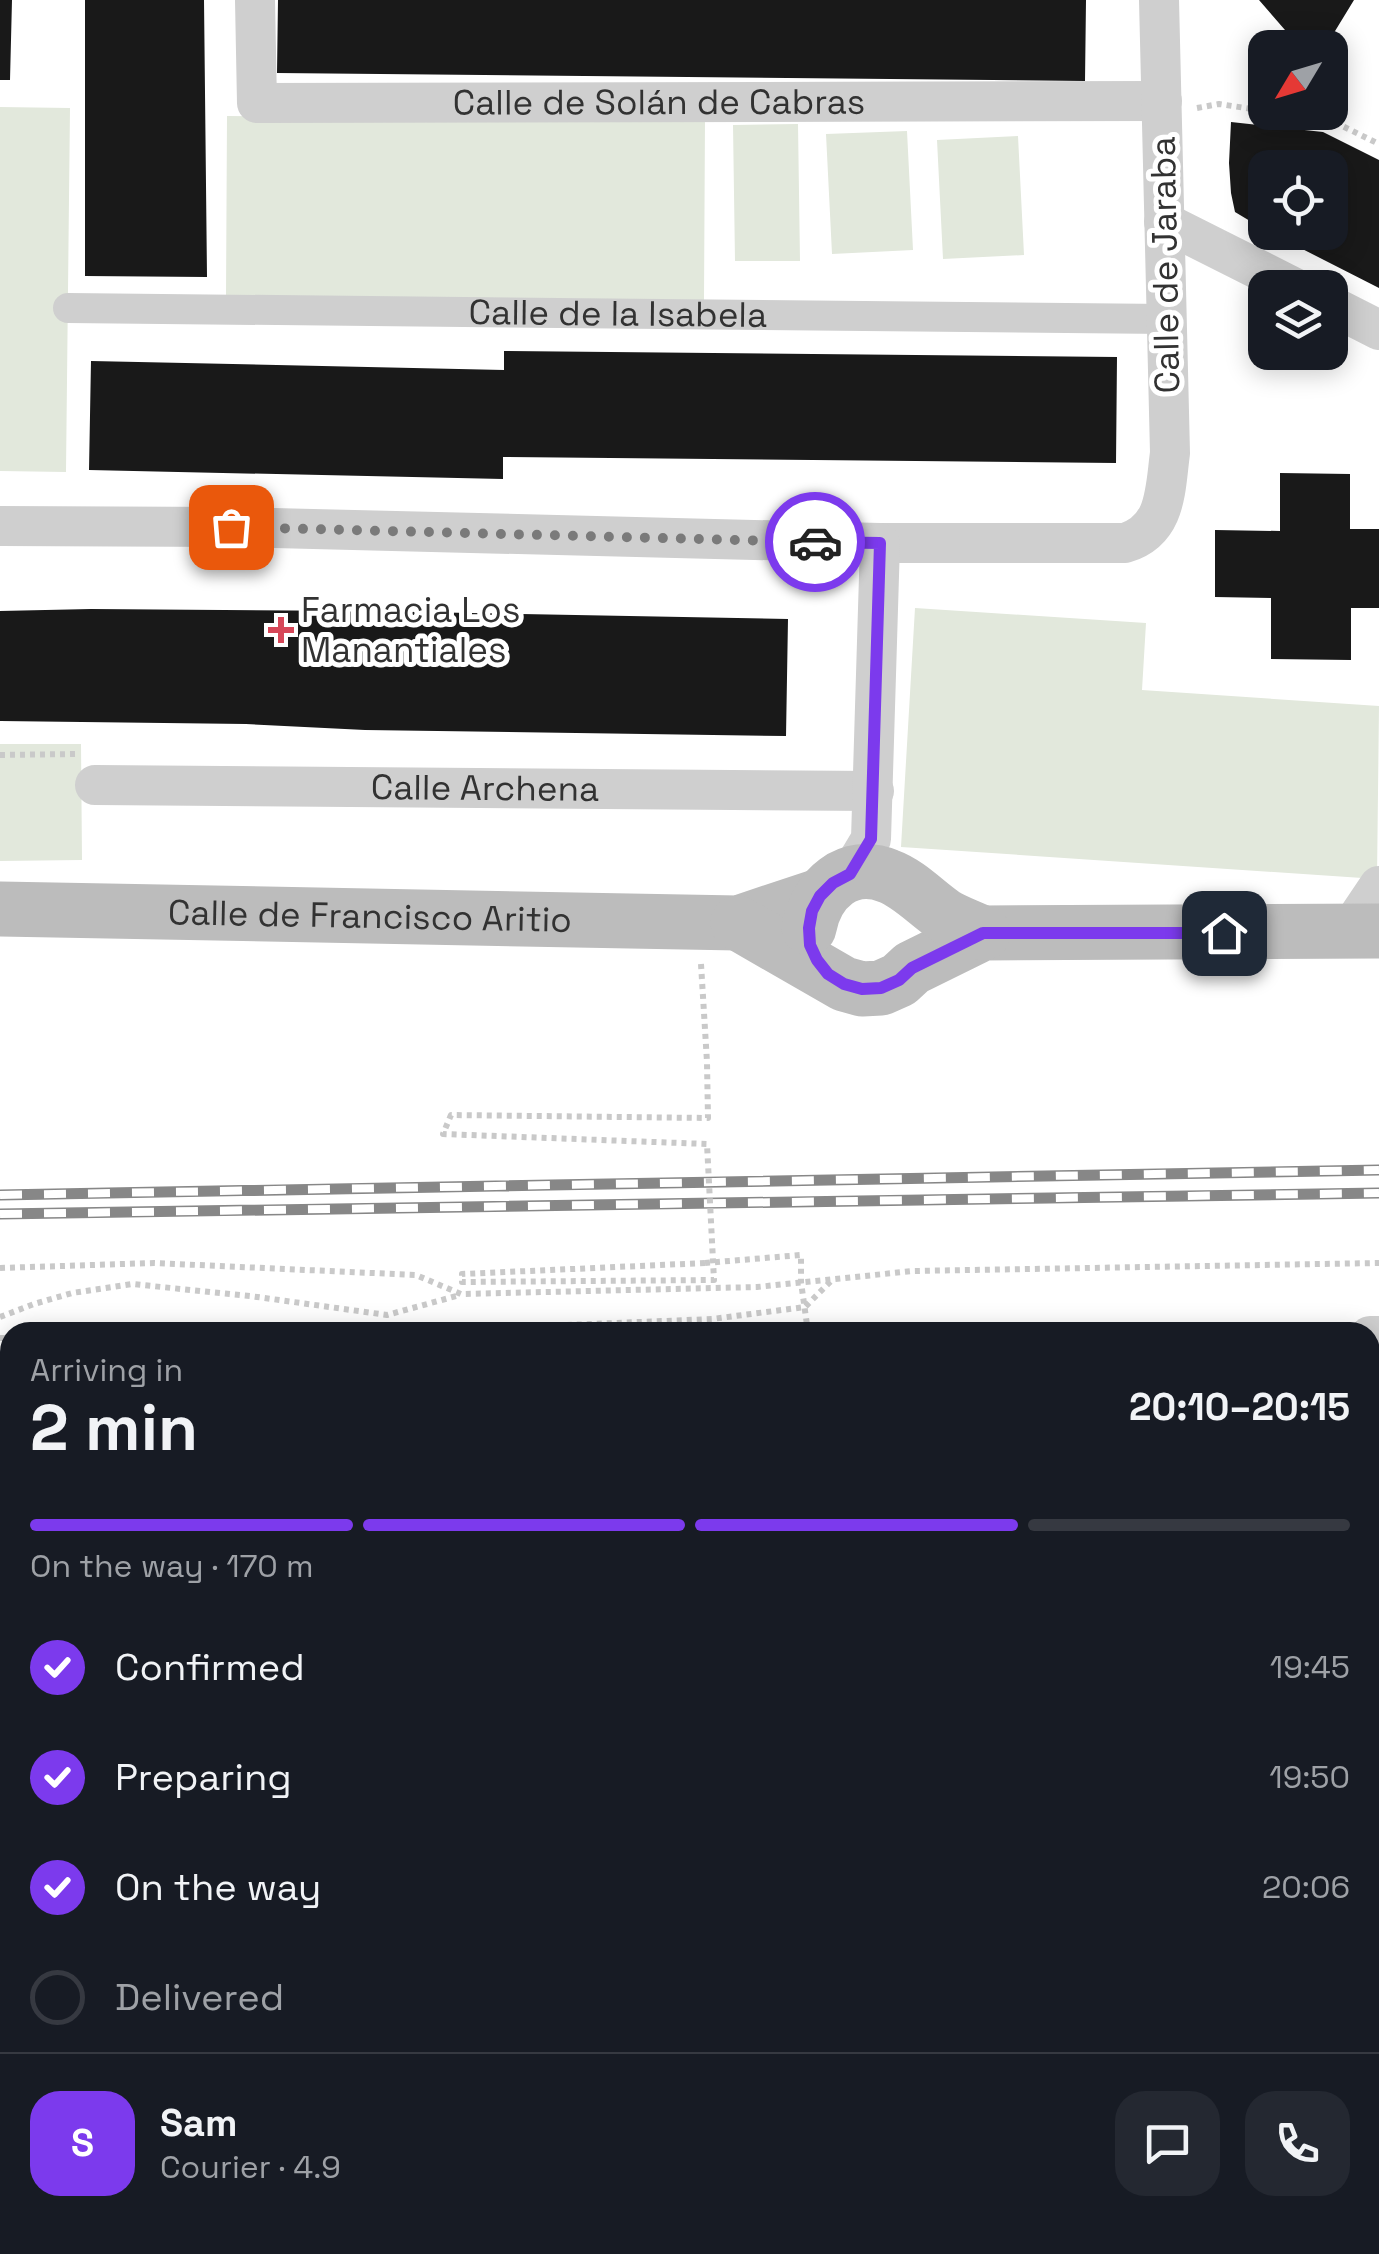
<!DOCTYPE html>
<html lang="en">
<head>
<meta charset="utf-8">
<style>
	:root { --surface:#171b24; --page:#242831; --text:#f1f3f6; --muted:#9ea1a6; --line:#363941; --accent:#7c3aed }
	body { margin:0; font-family:"Space Grotesk",sans-serif; background:var(--page); color:var(--text); height:100vh; display:flex; flex-direction:column; font-size:38px; white-space:nowrap }
	* { box-sizing:border-box; margin:0 }
	p { font-size:32px; color:var(--muted) }
	.icon { flex:none; width:55px; height:55px; fill:none; stroke:currentColor; stroke-width:2; stroke-linecap:round; stroke-linejoin:round }
	.map { position:relative; flex:1; overflow:hidden }
	.panel { position:absolute; left:0px; top:1322px; width:1380px; height:932px; display:flex; flex-direction:column; background:var(--surface); border-radius:30px 30px 0 0; box-shadow:0 5px 25px #0003 }
	.panel>* { flex:none }
	.needle { width:65px; rotate:232deg }
	.controls { position:absolute; left:1248px; top:30px; display:grid; gap:20px }
	.controls a { display:grid; place-items:center; width:100px; height:100px; border-radius:20px; background:var(--surface); box-shadow:0 5px 25px #0003; font-size:50px }
	.pin { position:absolute; display:grid; place-items:center; width:85px; height:85px; color:#fff; margin:-42px; border-radius:20px; box-shadow:0 5px 15px #0006 }
	.courier { position:absolute; display:grid; place-items:center; width:100px; height:100px; margin:-50px; border:8px solid #7c3aed; border-radius:50%; background:#fff; color:#222; box-shadow:0 2px 12px #0007 }
	.summary em { font-style:normal; font-weight:700 }
	.summary div { display:flex; flex-direction:column-reverse }
	.summary { display:flex; align-items:center; justify-content:space-between; height:170px; padding:0 30px }
	h1 { font-size:65px; font-weight:700; line-height:75px }
	.bar { display:grid; grid-template-columns:repeat(4,1fr); gap:15px 10px; align-content:center; height:120px; padding:0 30px }
	.bar i { height:12px; border-radius:8px; background:var(--line) }
	.bar .current { background:var(--accent) }
	.bar p { grid-column:span 4 }
	.line { display:flex; align-items:center; gap:25px; padding:0 30px; border-top:2px solid var(--line) }
	.line div { flex:1 }
	.round { display:grid; place-items:center; flex:none; width:105px; height:105px; border-radius:30px; background:var(--page) }
	ol { padding:0 30px; list-style:none }
	li { display:flex; align-items:center; gap:30px; height:110px }
	li p { margin-inline-start:auto }
	li .icon { padding:10px; border-radius:50%; background:var(--accent); color:#fff; stroke-width:4 }
	li:last-child { color:var(--muted) }
	li i { width:55px; height:55px; border:5px solid var(--line); border-radius:50% }
	.map>svg:first-child { display:block }
</style>
</head>
<body>
<div class="map">
<svg width="1379" height="2254" viewBox="0 0 1379 2254">
	<rect width="100%" height="100%" fill="#fff"/>
	<path fill="#e2e8dc" d="M0 107 70 108 66 472 0 471Z
		M227 116 705 119 704 300 226 296Z
		M798 124 800 261H735L733 125Z
		M907 131 913 250 832 254 826 134Z
		M1018 136 1024 255 943 259 937 140Z
		M915 608 1146 623 1142 690 1379 706 1377 879 901 847Z
		M0 744H81L82 860 0 861Z"/>
	<path fill="#191919" d="M0 0H12L10 80H0Z
		M85 0H204L207 277 85 276Z
		M278 0H1086L1085 81 277 73Z
		M1259 0H1354L1332 36 1285 30Z
		M1231 122 1323 132 1379 160V288L1269 232H1330V168H1265V230L1235 212 1231 193 1229 163Z
		M504 351 1117 357 1116 463 503 457V479L89 470 91 361 504 370Z
		M1280 473 1350 474V529H1379V608H1351V660L1271 659V598L1215 597V530L1280 531Z
		M91 609 367 611 788 619 786 736 365 730 246 724 0 721V611Z
		M10 1517V1994H8L0 1950V1519Z
		M1379 2071V2119L1370 2114V2077Z
		M54 2245H611L612 2254H56Z"/>
	<g fill="none" stroke-linecap="round" stroke-linejoin="round">
		<path stroke="#c9c9c9" stroke-width="6" stroke-dasharray="5 5" stroke-linecap="butt" d="M1197 108 1219 104 1265 111
			M1276 112 1330 120 1379 144
			M0 755 76 754
			M701 964 707 1062
			M705 1263 801 1255V1282L808 1332
			M0 1268 154 1263 416 1275 461 1294 757 1287 913 1271 1379 1263
			M0 1317 34 1304 72 1293 132 1284 250 1296 387 1315 460 1295
			M147 1332H398L712 1319 805 1307 831 1281
			M0 1338H10"/>
		<path stroke="#cfcfcf" stroke-width="20" d="M1370 2011 1374 2007H1379
			M1345 2245V2254"/>
		<path stroke="#cfcfcf" stroke-width="30" id="s1" d="M68 308 1167 319"/>
		<g stroke="#cfcfcf" stroke-width="40">
			<path id="s2" d="M255 0 257 103 1162 101"/>
			<path d="M1164 222 1295 288"/>
			<path d="M1330 305 1379 330"/>
			<path d="M0 526 231 527 880 543H1125C1167 530 1165 490 1170 453L1159 0"/>
			<path id="s3" d="M95 785 874 791"/>
			<path d="M850 874 871 839 880 543"/>
			<path d="M1348 932 1379 886"/>
			<path d="M1370 1336H1379"/>
			<path d="M860 2245V2254"/>
			<path d="M898 2245V2254"/>
		</g>
		<g stroke="#bcbcbc" stroke-width="55">
			<path id="s4" d="M0 909 738 923 819 896"/>
			<path d="M738 923 844 984 862 989 881 988 899 980 912 968 983 933 1379 931"/>
			<path d="M809 928C816 889 848 860 888 876 910 884 927 904 947 917 958 923 971 928 983 933"/>
		</g>
		<defs>
			<path id="rail" d="M0 1195 1379 1170
				M0 1214 1379 1193"/>
		</defs>
		<use href="#rail" stroke="#878787" stroke-width="11"/>
		<use href="#rail" stroke="#fff" stroke-width="8" stroke-dasharray="22" stroke-linecap="butt"/>
		<path stroke="#c9c9c9" stroke-width="6" stroke-dasharray="5 5" stroke-linecap="butt" d="M705 1263 462 1274V1282L714 1280 707 1144 443 1134 451 1115 708 1118 707 1062"/>
	</g>
	<g fill="none" stroke-linecap="round" stroke-linejoin="round">
		<path stroke="#7a7a7a" stroke-width="10" stroke-dasharray="0 18" d="M231 527 815 542"/>
		<path stroke="#7c3aed" stroke-width="12" d="M815 542 880 543 871 839 850 874 833 883 820 896 812 911 809 928 810 945 817 960 828 974 844 984 862 989 881 988 899 980 912 968 983 933H1224"/>
	</g>
	<path fill="#d64758" stroke="#fff" stroke-width="4" d="M276 615h10v10h10v10h-10v10h-10v-10h-10v-10h10z"/>
	<g text-anchor="middle" stroke-width="10" stroke-linejoin="round" paint-order="stroke">
		<g font-size="35" fill="#323232" stroke="#fff">
			<text dy="12" stroke="none"><textPath href="#s2" startOffset="505">Calle de Solán de Cabras</textPath></text>
			<text transform="translate(1165 265) rotate(-91)" y="12">Calle de Jaraba</text>
			<text dy="12" stroke="none"><textPath href="#s1" startOffset="550">Calle de la Isabela</textPath></text>
			<text dy="12" stroke="none"><textPath href="#s3" startOffset="390">Calle Archena</textPath></text>
			<text dy="12" stroke="none"><textPath href="#s4" startOffset="370">Calle de Francisco Aritio</textPath></text>
		</g>
		<g font-size="35" fill="#323232" stroke="#fff" text-anchor="start">
			<text x="301" y="622">Farmacia Los<tspan x="301" dy="40">Manantiales</tspan></text>
		</g>
	</g>
</svg>
<div class="controls">
<a><svg class="needle" viewBox="-14 -14 28 28"><path d="M0-13l5 13h-10z" fill="#e53935"/><path d="M0 13l5-13h-10z" fill="#9ea1a6"/></svg></a>
<a><svg class="icon" aria-label="locate" viewBox="0 0 24 24"><circle cx="12" cy="12" r="6"/><path d="M12 2v4M12 18v4M2 12h4M18 12h4"/></svg></a>
<a><svg class="icon" aria-label="layers" viewBox="0 0 24 24"><path d="M12 4l9 5-9 5-9-5zM3 14l9 5 9-5"/></svg></a>
</div>
<div class="pin" style="left:231px;top:527px;background:#ea580c"><svg class="icon" aria-label="bag" viewBox="0 0 24 24"><path d="M5 8h14l-1 12H6zM9 8a3 3 0 0 1 6 0"/></svg></div>
<div class="pin" style="left:1224px;top:933px;background:#1f2937"><svg class="icon" aria-label="home" viewBox="0 0 24 24"><path d="M3 11l9-7 9 7M6 9v11h12V9"/></svg></div>
<div class="courier" style="left:815px;top:542px"><svg class="icon" aria-label="car" viewBox="0 0 24 24"><path d="M5 17H2v-5l4-1 3-4h7l3 4 3 1v5h-3M9 17h6M6 11h13"/><circle cx="7" cy="17" r="2"/><circle cx="17" cy="17" r="2"/></svg></div>
<section class="panel">
<div class="summary"><div><h1>2 min</h1><p>Arriving in</p></div><em>20:10–20:15</em></div>
<div class="bar"><i class="current"></i><i class="current"></i><i class="current"></i><i></i><p>On the way · 170 m</p></div>
<ol>
<li><svg class="icon" aria-label="check" viewBox="0 0 24 24"><path d="M5 12l5 5 9-10"/></svg>Confirmed<p>19:45</p></li>
<li><svg class="icon" aria-label="check" viewBox="0 0 24 24"><path d="M5 12l5 5 9-10"/></svg>Preparing<p>19:50</p></li>
<li><svg class="icon" aria-label="check" viewBox="0 0 24 24"><path d="M5 12l5 5 9-10"/></svg>On the way<p>20:06</p></li>
<li><i></i>Delivered</li>
</ol>
<div class="line" style="height:180px"><b class="round" style="background:var(--accent);color:#fff">S</b><div><b>Sam</b><p>Courier · 4.9</p></div><a class="round"><svg class="icon" aria-label="chat" viewBox="0 0 24 24"><path d="M4 5h16v11H9l-5 4z"/></svg></a><a class="round"><svg class="icon" aria-label="phone" viewBox="0 0 24 24"><path d="M5 4h4l2 5-3 2q2 4 5 5l2-3 5 2v4C11 20 4 13 5 4z"/></svg></a></div>
</section>
</div>
</body>
</html>
